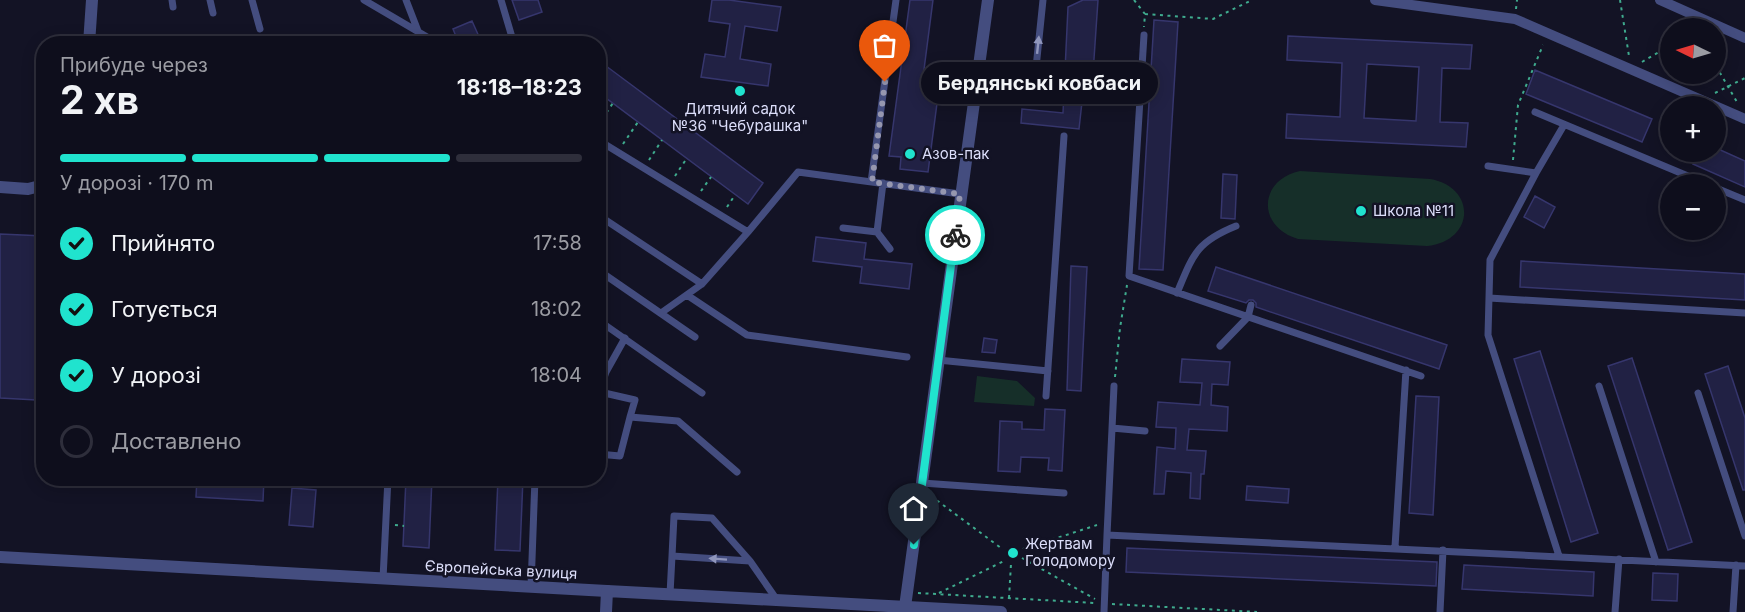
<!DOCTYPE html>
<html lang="uk">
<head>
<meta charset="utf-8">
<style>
	:root { --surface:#0e0e1c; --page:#171725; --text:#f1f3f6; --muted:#9b9ca3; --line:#2e2e3b; --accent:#20e3ce }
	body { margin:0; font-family:Inter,sans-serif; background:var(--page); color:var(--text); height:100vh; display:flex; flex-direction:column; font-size:22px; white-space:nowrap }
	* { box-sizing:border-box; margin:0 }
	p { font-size:20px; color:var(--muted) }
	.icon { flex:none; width:33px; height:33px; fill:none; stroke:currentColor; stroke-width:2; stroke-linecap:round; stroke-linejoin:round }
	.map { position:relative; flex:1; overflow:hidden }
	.side { position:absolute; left:36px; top:36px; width:570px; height:450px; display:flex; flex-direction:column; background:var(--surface); border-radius:24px; box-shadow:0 3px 15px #0003,0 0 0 2px var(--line) }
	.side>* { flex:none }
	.needle { width:39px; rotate:275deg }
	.controls { position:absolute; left:1660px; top:18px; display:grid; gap:12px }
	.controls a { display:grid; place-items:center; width:66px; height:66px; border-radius:50%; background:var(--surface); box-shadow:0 3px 15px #0003,0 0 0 2px var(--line); font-size:30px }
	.pin { position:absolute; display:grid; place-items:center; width:51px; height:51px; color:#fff; margin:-62px -26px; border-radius:50% 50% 50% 0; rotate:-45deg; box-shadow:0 0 6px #0007 }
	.pin .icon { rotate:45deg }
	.courier { position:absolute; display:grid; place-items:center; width:60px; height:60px; margin:-30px; border:4px solid #20e3ce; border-radius:50%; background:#fff; color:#222; box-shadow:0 2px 8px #0007 }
	.bubble { position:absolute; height:42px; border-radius:21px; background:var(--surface); box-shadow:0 3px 15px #0003,0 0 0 2px var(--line); font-size:20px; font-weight:700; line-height:42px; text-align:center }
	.overview em { font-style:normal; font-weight:700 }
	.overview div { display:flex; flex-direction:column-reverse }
	.overview { display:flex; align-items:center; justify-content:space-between; height:102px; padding:0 24px }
	h1 { font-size:39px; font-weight:700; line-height:45px }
	.bar { display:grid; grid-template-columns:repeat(4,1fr); gap:9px 6px; align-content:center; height:72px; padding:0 24px }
	.bar i { height:8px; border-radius:4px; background:var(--line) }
	.bar .on { background:var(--accent) }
	.bar p { grid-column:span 4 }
	ol { padding:0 24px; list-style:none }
	li { display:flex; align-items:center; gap:18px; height:66px }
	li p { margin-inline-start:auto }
	li .icon { padding:6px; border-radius:50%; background:var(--accent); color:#111; stroke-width:4 }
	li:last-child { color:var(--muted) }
	li i { width:33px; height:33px; border:3px solid var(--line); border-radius:50% }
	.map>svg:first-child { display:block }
</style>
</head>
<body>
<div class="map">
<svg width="1745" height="612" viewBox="0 0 1745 612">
	<rect width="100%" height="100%" fill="#131325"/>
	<path fill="#162f29" d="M1300 171 1430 179C1477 187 1475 241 1427 246L1298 239C1257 227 1258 180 1300 171Z
		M977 376 1017 381 1035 398 1034 406 974 402Z"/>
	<path fill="#212144" stroke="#36366d" stroke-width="1.5" fill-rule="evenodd" d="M512 0H538L542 12 519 20Z
		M712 0H729L781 7 777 31 745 26 740 59 771 64 768 86 701 77 705 54 725 57 730 24 709 21Z
		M910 0H933L922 85 939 88 928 172 900 169 901 157 889 156Z
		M1083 0H1098L1091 103 1082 102 1079 129 1021 123 1022 109 1063 113 1068 7Z
		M1154 20 1178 22 1163 270 1139 269Z
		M472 21 481 41 474 44H459L453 29Z
		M1288 36 1472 45 1470 69 1442 68 1440 122 1468 123 1466 147 1286 138 1287 114 1340 117 1342 63 1287 60ZM1367 64 1419 67 1416 121 1364 118Z
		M598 60 763 183 748 204 598 92Z
		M1535 70 1652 119 1642 142 1526 94Z
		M1716 148 1745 161V187L1693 164 1698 152H1716Z
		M1223 174 1237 175 1235 219 1221 218Z
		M1535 196 1555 207 1544 228 1524 217Z
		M0 234 44 236 38 358H44V379L37 378 36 400 0 398Z
		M816 237 866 243 864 259 912 264 909 289 860 283 862 267 813 261Z
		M1521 261 1745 274V300L1520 287Z
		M1071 266 1087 267 1081 391 1067 390Z
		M1216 267 1447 345 1439 369 1256 307V303L1253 300H1249L1246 303 1208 291Z
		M984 338 997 340 995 353 982 352Z
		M1540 351 1598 533 1571 542 1514 359Z
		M1632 358 1692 542 1668 550 1608 366Z
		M1182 359 1230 362 1228 385 1212 384 1211 405 1228 407 1227 431 1189 429 1187 450 1206 451 1204 474H1201L1200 499 1190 498 1191 473 1166 471 1164 494H1154L1157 447 1175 449 1176 428 1156 427 1158 402 1200 405 1202 383 1180 382Z
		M1728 366 1745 418V490H1743L1705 374Z
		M1416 396 1439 397 1433 515 1409 513Z
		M1045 409 1065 410 1062 471 1048 470 1049 458 1021 457 1020 472 998 471 1000 421 1022 422V429L1044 430Z
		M197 478H264L263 501 196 497Z
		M406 478H432L429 548 403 546Z
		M498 478H523L520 551 495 550Z
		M1247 486 1289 489 1288 503 1246 500Z
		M292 488 316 490 313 527 289 525Z
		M1127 548 1437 562 1436 586 1126 572Z
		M1464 565 1594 572 1593 596 1462 589Z
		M1653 573 1678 574 1677 601 1652 600Z"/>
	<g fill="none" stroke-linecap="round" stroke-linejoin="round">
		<path stroke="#3fab8e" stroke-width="2" stroke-dasharray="3 4.5" stroke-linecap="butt" d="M1134 0 1145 14 1144 27
			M1620 0 1629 56
			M1516 9 1517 0
			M1145 14 1213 19 1252 0
			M1642 62 1671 45
			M1716 66 1737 102
			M1692 83 1696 74
			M1715 93 1745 78
			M598 125 613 103
			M623 144 638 122
			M649 160 662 140
			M1513 160 1518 105 1543 45
			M675 176 687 158
			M701 191 711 177
			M727 207 735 195
			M1115 377 1120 328 1127 285
			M397 484H406
			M931 496 1001 548
			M395 525 404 526
			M1023 549 1097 525
			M1022 558 1095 599
			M918 593 1095 603
			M939 593 1004 561
			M1009 598 1011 564
			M1112 604 1257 612"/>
		<path stroke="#444d7f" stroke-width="7" d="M172 0 173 7
			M210 0 213 13
			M252 0 260 29
			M364 0 439 44
			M406 0 418 31
			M501 0 514 44
			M1144 35 1129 276 1421 376
			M976 81 1034 87 1043 0
			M1535 112 1707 184
			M598 140 748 232 798 172 960 194
			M1488 166 1536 173
			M871 182 896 0
			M1716 188 1745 200
			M598 215 702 284
			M843 228 877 232 883 183
			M877 232 890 249
			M598 270 695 337
			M1177 293C1193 255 1196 242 1236 226
			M687 295 747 335 907 357
			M1489 298 1745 313
			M661 313 702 284 748 232
			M598 320 702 393
			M1220 346 1248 317 1251 305
			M598 356 606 372
			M938 360 1048 371
			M1599 386 1656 562
			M600 392 635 400 630 417
			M1698 393 1745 536
			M598 396 606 372 625 338
			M1046 396 1064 136
			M1112 428 1145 431
			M598 454 620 456 630 417 678 421 737 472
			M922 483 1064 493
			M1107 535 1114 386
			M1395 547 1406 370
			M672 556 674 516 712 518 750 561
			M1559 556 1488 335 1490 260 1536 173 1564 125
			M383 579 388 478
			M531 587 535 478
			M670 594 672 556 750 561 777 600
			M1104 612 1107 535 1745 566
			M1440 612 1443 550
			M1615 612 1619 559
			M1733 612 1736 565"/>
		<path stroke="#444d7f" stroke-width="10" d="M1375 0 1515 19 1745 119
			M1660 0 1745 38"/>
		<path stroke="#444d7f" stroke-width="12" d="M89 44 92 0
			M0 187 28 189 44 185
			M0 557 607 591"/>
		<path stroke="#444d7f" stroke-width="12" d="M905 607 988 0
			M606 612 607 591 1001 612"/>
	</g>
	<defs><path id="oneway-solid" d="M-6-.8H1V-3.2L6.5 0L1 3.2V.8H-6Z" transform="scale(1.5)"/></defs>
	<g fill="#9096bc">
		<use href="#oneway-solid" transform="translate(1038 45) rotate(-84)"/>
		<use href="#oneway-solid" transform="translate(718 559) rotate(-176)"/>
	</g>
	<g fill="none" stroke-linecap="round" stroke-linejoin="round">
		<path stroke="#9697af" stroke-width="6" stroke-dasharray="0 10.8" d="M885 82 872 182 960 194 955 235"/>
		<path stroke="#20e3ce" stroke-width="8" d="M914 545 955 235"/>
	</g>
	<g fill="#20e3ce" stroke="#131325" stroke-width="2">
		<circle cx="740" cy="91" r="6"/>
		<circle cx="910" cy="154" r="6"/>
		<circle cx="1361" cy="211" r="6"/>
		<circle cx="1013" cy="553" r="6"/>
	</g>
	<g text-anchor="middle" stroke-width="5" stroke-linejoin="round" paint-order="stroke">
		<g font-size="15" fill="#dcdefa" stroke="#131325" text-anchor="start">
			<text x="740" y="114" text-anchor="middle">Дитячий садок<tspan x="740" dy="17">№36 "Чебурашка"</tspan></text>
			<text x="922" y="159">Азов-пак</text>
			<text x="1373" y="216">Школа №11</text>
			<text x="1025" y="549">Жертвам<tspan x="1025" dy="17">Голодомору</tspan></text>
		</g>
		<g font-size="15" fill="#dcdefa" stroke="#131325">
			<text transform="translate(501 570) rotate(3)" y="5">Європейська вулиця</text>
		</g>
	</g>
</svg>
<div class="controls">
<a><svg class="needle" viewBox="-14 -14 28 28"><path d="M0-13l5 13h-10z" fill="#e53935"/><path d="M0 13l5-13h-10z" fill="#9b9ca3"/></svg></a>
<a>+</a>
<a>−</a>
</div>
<div class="pin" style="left:885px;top:82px;background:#ea580c"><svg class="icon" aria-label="bag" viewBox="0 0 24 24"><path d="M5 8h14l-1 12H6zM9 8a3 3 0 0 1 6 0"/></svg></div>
<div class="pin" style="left:914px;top:545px;background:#1f2937"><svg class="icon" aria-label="home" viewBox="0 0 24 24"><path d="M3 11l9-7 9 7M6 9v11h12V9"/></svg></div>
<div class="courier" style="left:955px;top:235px"><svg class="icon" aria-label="bike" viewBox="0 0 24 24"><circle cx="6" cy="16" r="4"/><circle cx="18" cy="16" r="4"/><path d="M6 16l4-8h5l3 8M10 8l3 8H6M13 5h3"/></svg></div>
<div class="bubble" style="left:921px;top:62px;width:237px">Бердянські ковбаси</div>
<section class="side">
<div class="overview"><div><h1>2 хв</h1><p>Прибуде через</p></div><em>18:18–18:23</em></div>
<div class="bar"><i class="on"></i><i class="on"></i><i class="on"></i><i></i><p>У дорозі · 170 m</p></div>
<ol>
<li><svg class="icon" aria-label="check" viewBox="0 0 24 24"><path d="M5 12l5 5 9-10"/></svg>Прийнято<p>17:58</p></li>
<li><svg class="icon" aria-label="check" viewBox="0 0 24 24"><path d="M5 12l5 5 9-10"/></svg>Готується<p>18:02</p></li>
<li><svg class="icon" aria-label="check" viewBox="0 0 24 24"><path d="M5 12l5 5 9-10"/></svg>У дорозі<p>18:04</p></li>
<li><i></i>Доставлено</li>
</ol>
</section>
</div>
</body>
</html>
